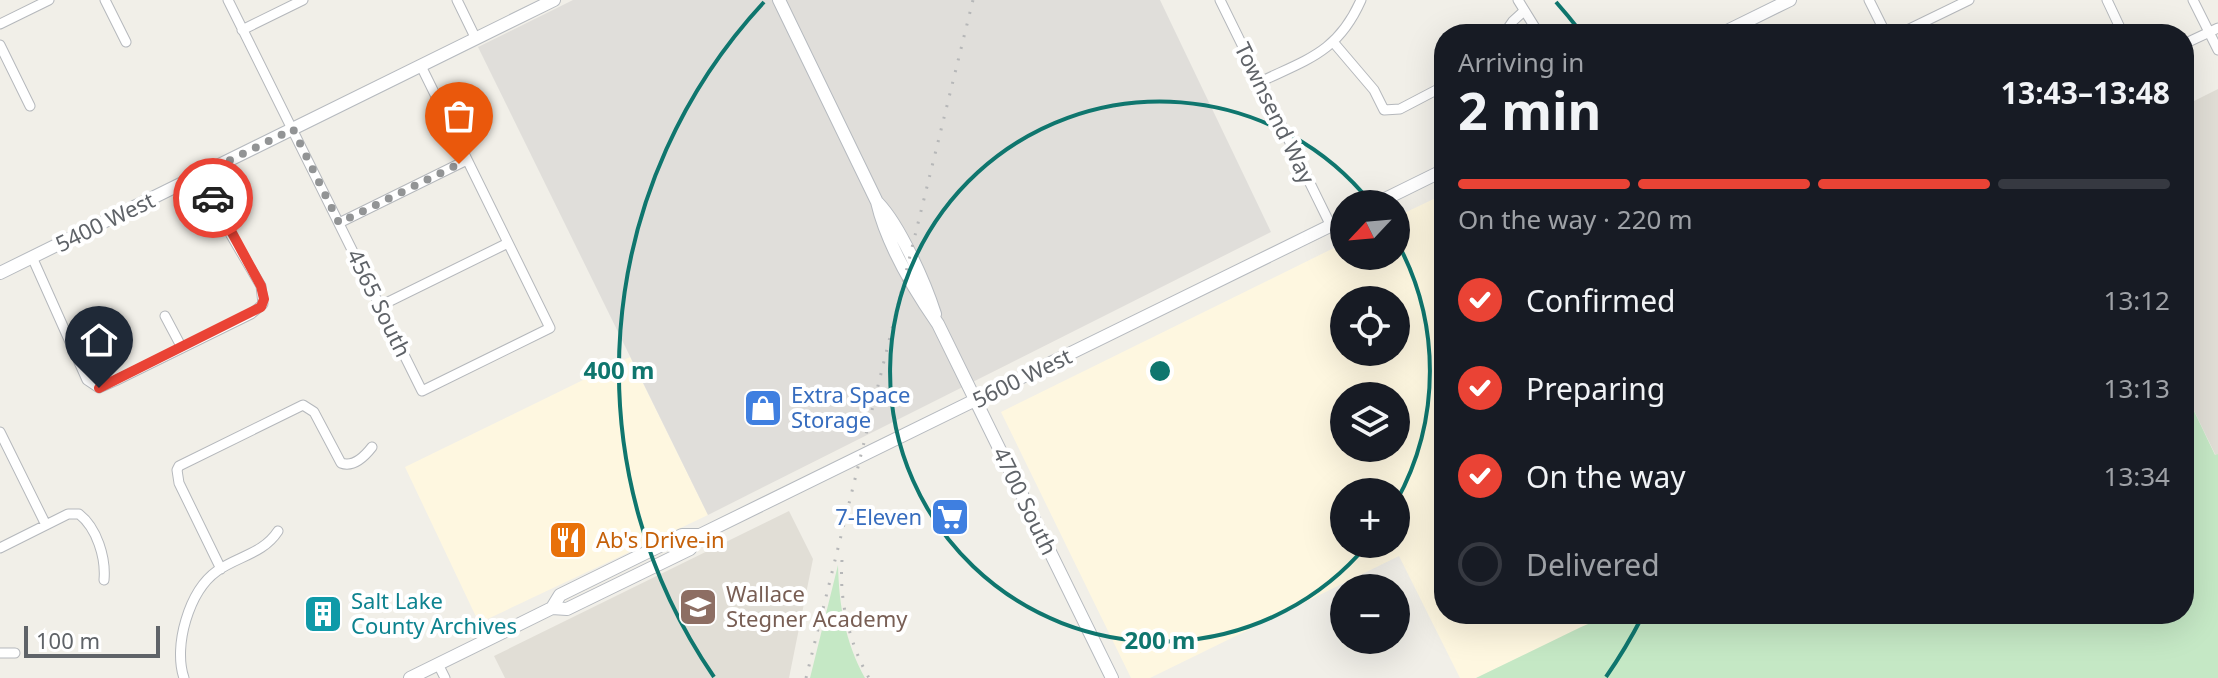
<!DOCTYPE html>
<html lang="en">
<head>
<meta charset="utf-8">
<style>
	:root { --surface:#171b24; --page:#20242c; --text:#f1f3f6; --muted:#9ea1a6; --line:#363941; --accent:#ea4335 }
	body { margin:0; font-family:"Noto Sans",sans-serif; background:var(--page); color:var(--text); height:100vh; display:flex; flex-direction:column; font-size:30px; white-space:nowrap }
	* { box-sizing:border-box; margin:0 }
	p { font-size:26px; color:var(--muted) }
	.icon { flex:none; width:44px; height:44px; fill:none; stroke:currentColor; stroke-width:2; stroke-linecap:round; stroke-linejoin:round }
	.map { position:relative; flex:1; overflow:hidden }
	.sheet { position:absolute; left:1434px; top:24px; width:760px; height:600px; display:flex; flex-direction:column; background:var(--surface); border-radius:32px; box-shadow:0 8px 32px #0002 }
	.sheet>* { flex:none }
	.needle { width:52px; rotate:244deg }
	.fabs { position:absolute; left:1330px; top:190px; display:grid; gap:16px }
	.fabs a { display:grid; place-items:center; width:80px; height:80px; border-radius:50%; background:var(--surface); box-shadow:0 8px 32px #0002; font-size:40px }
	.scale { position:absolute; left:24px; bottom:20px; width:136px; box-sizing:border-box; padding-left:8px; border:4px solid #5f6368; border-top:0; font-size:22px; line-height:28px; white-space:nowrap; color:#5f6368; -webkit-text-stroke:6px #fff; paint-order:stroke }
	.pin { position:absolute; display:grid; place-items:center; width:68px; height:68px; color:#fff; margin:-82px -34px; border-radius:50% 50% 50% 0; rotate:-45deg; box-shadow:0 0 8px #0007 }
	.pin .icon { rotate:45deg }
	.courier { position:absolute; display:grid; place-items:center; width:80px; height:80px; margin:-40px; border:6px solid #ea4335; border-radius:50%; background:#fff; color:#222; box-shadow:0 2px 10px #0007 }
	.head em { font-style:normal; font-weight:700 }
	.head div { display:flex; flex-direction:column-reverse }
	.head { display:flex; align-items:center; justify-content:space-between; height:136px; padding:0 24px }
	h1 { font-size:52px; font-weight:700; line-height:60px }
	.bar { display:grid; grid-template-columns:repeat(4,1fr); gap:12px 8px; align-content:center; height:96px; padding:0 24px }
	.bar i { height:10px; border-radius:6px; background:var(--line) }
	.bar .selected { background:var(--accent) }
	.bar p { grid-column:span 4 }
	ol { padding:0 24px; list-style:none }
	li { display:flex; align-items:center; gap:24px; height:88px }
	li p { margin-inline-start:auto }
	li .icon { padding:8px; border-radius:50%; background:var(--accent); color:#fff; stroke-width:4 }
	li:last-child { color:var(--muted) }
	li i { width:44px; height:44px; border:4px solid var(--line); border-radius:50% }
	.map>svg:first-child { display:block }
</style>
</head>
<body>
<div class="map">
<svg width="2218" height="678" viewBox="0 0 2218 678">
	<rect width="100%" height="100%" fill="#f1efe8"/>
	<path fill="#fef7e0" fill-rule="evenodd" d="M1444 194V614H1611L1476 678H1460L1399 556 1150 678H1131L1001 412 1344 243V256H1396V217ZM1344 300H1396V352H1344ZM1344 396H1396V448H1344ZM1344 492H1396V544H1344Z
		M630 357 708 515 479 623 405 467Z"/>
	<path fill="#e0deda" d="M573 0H1160L1271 232 708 515 478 47Z"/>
	<path fill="#e1ded6" d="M2218 89V454L2216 456 2184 390V106Z
		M789 511 813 559 789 678H505L494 656Z"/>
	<path fill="#c5e8c5" d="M2184 390 2215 455 2218 454V678H1476L1581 627 1612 614H2184Z
		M838 565C839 605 845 642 865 678H810Z"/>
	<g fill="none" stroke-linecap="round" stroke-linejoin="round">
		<defs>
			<path id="street" d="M105 0 126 42
				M228 0 422 391 550 328 421 66
				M457 0 476 39
				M1220 0 1331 226
				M1518 0 1539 34
				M1869 0 1886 34
				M2107 0 2123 34
				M2193 0 2218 50
				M0 24 49 0
				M242 30 303 0
				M1504 34 1513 21 1524 11
				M1899 34 1969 0
				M1334 43 1374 90 1384 110 1400 109 1444 86
				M2184 44 2218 28
				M0 45 30 106
				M1260 82C1308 59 1338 52 1361 0
				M339 223 467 160
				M32 257 87 380 99 388 115 381 251 314 263 304 261 286 231 235 202 174
				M380 306 508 243
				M165 316 182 348
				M0 432 46 525
				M0 548 68 514H79C97 528 106 558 104 580
				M221 569 179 483 177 470 179 466 303 405 314 412 341 463C354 468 365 456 372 447
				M0 653H15
				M438 664 445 678
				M184 678C173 646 189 591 217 571 238 556 263 554 278 531"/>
			<path id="secondary" d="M779 0 877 202C887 245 913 288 938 324L1112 678
				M1721 34 1790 0
				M878 203C900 226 925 283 935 314
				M1375 204 1444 170
				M0 273 554 0
				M552 608 560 595 682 535H700L1344 219
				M410 678 552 608 567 609 690 549 700 535"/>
		</defs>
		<use href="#street" stroke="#b5b8bc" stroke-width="11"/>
		<use href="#secondary" stroke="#b6babf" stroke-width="14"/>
		<use href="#street" stroke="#fff" stroke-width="9"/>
		<use href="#secondary" stroke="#fff" stroke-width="12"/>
		<path stroke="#b6b7b8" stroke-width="3" stroke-dasharray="2 10" stroke-linecap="butt" d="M842 560C839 600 849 643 869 678
			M806 678 973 0"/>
	</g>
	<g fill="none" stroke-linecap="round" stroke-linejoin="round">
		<path stroke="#929495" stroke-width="8" stroke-dasharray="0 14.4" d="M213 198 202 174 293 129 339 223 459 164"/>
		<path stroke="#ea4335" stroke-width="10" d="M99 388 261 307 264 299 261 286 213 198"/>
	</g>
	<g fill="none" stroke="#0f766e" stroke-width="4">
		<path d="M1367 545A270 270 0 1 1 1371 203M1396 240A270 270 0 0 1 1396 502"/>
		<path d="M1642 617A541 541 0 0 1 1606 677M714 677A541 541 0 0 1 764 2M1556 2A541 541 0 0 1 1580 31"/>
	</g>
	<defs>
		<symbol id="shop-square" viewBox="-11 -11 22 22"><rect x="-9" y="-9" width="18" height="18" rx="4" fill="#3f7fe0" stroke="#fff"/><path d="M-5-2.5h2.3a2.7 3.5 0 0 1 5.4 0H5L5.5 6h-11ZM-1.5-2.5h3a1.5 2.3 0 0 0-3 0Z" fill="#fff"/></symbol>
		<symbol id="supermarket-square" viewBox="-11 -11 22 22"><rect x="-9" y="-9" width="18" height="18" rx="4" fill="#3f7fe0" stroke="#fff"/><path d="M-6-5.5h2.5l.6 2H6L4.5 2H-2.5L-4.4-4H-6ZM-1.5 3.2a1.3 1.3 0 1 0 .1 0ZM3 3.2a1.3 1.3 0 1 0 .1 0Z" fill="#fff"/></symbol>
		<symbol id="restaurant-square" viewBox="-11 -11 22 22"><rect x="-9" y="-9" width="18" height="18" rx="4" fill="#e8710a" stroke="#fff"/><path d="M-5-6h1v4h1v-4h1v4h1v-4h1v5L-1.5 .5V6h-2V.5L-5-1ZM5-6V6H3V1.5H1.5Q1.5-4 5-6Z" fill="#fff"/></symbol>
		<symbol id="school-square" viewBox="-11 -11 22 22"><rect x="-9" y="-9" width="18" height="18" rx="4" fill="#8d6e63" stroke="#fff"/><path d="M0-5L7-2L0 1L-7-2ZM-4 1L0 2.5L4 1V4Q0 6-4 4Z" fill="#fff"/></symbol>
		<symbol id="building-square" viewBox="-11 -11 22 22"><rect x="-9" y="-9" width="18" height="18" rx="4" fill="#0f9aa8" stroke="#fff"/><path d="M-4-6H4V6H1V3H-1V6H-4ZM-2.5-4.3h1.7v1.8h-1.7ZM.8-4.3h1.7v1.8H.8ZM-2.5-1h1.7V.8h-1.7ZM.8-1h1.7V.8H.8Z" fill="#fff"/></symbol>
	</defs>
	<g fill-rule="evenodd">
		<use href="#shop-square" x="741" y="386" width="44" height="44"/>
		<use href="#supermarket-square" x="928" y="495" width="44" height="44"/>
		<use href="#restaurant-square" x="546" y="518" width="44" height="44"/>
		<use href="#school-square" x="676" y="585" width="44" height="44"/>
		<use href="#building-square" x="301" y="592" width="44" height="44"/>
	</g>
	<g text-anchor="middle" stroke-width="8" stroke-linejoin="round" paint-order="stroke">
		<g font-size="22" fill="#5f6368" stroke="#fff">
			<text transform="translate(1275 113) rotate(64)" y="8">Townsend Way</text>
			<text transform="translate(105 222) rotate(-26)" y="8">5400 West</text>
			<text transform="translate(379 303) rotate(64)" y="8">4565 South</text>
			<text transform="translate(1022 378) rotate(-26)" y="8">5600 West</text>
			<text transform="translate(1025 501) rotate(64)" y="8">4700 South</text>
		</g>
		<g font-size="22" fill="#366cbe" stroke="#fff" text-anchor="start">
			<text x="791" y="403">Extra Space<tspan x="791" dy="25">Storage</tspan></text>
			<text x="922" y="525" text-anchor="end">7-Eleven</text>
		</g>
		<g font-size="22" fill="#c56008" stroke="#fff" text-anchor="start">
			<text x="596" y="548">Ab's Drive-in</text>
		</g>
		<g font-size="22" fill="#785e54" stroke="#fff" text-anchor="start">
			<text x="726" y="602">Wallace<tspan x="726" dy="25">Stegner Academy</tspan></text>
		</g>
		<g font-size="22" fill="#0d838f" stroke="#fff" text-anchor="start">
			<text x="351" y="609">Salt Lake<tspan x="351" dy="25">County Archives</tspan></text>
		</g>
	</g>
	<circle cx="1160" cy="371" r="12" fill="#0f766e" stroke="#fff" stroke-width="4"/>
	<g font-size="24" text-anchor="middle" font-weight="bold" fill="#0f766e" stroke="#fff" stroke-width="8" stroke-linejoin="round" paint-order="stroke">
		<text x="619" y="379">400 m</text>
		<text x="1160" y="649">200 m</text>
	</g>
</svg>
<div class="fabs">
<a><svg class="needle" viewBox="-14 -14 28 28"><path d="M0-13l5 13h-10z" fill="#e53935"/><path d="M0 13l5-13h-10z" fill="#9ea1a6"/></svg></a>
<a><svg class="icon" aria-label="locate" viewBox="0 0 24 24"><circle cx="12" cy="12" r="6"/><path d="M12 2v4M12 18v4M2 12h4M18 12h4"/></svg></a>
<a><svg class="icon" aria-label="layers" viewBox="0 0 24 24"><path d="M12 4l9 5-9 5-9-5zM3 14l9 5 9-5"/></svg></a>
<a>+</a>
<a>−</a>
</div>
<div class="scale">100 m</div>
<div class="pin" style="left:459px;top:164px;background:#ea580c"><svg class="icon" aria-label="bag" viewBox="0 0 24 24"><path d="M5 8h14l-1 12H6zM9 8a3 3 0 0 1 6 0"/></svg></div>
<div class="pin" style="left:99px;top:388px;background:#1f2937"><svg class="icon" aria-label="home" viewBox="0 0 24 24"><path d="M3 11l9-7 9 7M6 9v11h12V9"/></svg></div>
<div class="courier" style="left:213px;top:198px"><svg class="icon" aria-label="car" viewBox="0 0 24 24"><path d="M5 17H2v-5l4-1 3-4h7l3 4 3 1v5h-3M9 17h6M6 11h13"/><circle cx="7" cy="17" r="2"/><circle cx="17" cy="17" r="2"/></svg></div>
<section class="sheet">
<div class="head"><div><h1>2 min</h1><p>Arriving in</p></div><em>13:43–13:48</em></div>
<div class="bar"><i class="selected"></i><i class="selected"></i><i class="selected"></i><i></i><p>On the way · 220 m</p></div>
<ol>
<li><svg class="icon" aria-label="check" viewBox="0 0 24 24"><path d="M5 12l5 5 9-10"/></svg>Confirmed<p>13:12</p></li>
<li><svg class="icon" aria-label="check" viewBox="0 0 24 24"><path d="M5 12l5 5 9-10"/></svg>Preparing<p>13:13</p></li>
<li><svg class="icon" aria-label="check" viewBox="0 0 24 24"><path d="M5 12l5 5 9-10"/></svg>On the way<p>13:34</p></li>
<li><i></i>Delivered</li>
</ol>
</section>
</div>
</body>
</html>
